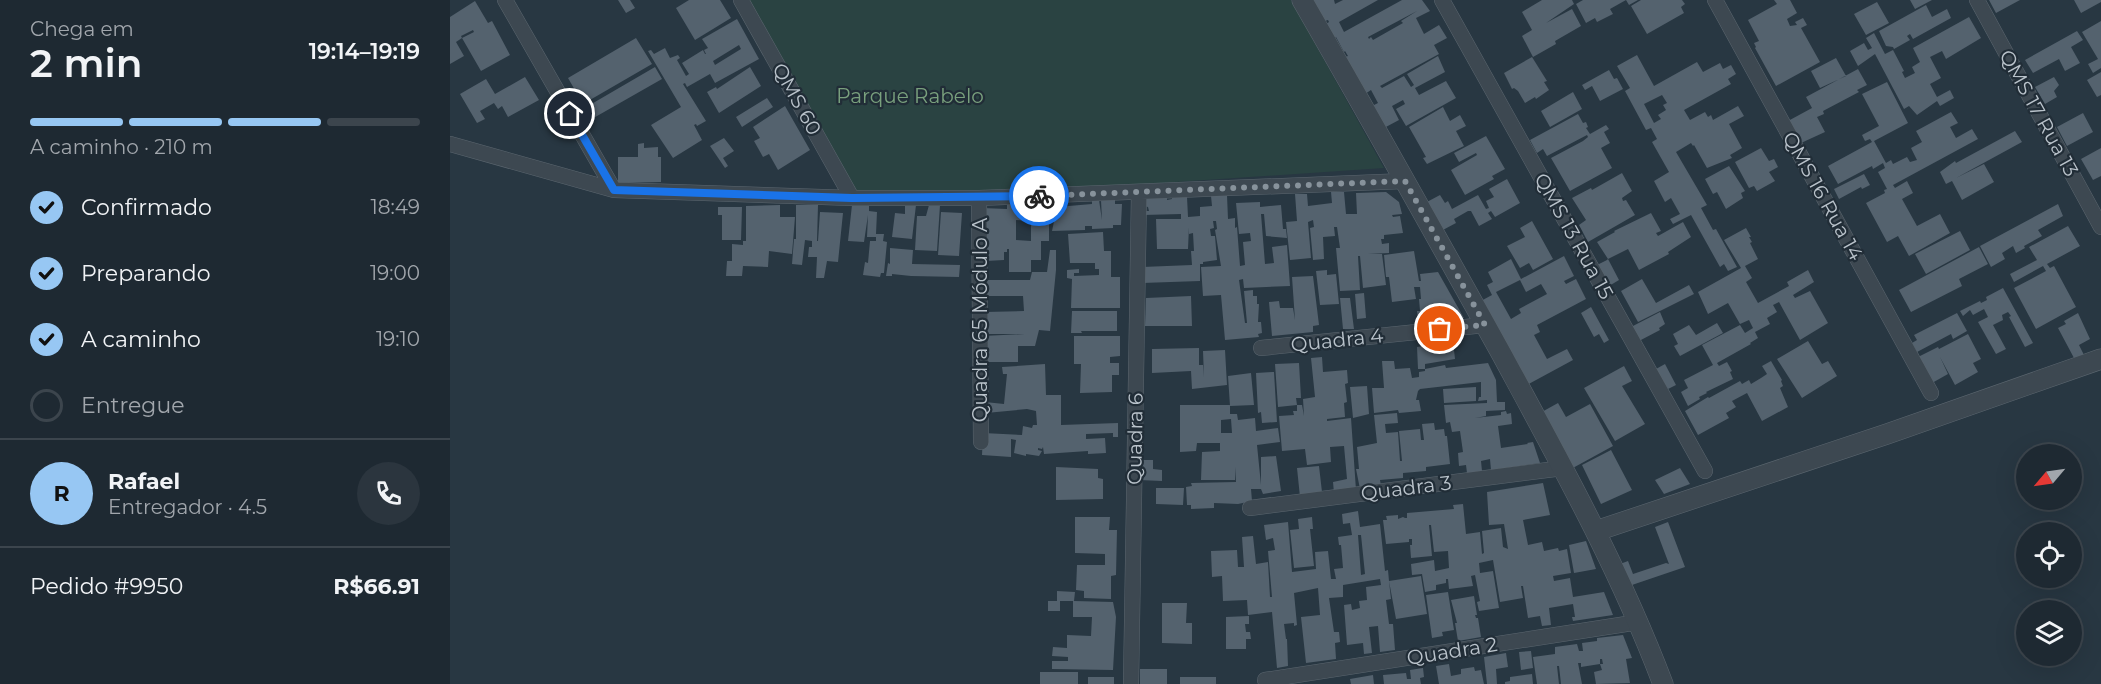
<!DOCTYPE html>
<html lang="pt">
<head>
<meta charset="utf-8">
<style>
	:root { --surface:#1e2932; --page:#2b353e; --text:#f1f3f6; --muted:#a1a6ac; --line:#3c454d; --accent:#97c7f3 }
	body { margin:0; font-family:Montserrat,sans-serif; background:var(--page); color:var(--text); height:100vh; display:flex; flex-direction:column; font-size:22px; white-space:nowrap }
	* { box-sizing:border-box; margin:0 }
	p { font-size:20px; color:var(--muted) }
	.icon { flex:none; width:33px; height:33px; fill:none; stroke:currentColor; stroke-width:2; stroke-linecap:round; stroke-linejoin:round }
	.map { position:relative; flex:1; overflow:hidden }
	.side { display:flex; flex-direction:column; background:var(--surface); width:450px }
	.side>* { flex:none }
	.needle { width:39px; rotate:241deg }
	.controls { position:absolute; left:1566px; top:444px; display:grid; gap:12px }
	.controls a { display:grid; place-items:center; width:66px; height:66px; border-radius:50%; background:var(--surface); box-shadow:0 6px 24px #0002,0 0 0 2px var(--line); font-size:30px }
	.pin { position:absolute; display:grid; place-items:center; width:51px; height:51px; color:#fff; margin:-26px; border:3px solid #fff; border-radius:50%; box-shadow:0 2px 6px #0007 }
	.courier { position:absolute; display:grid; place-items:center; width:60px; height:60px; margin:-30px; border:4px solid #1a73e8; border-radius:50%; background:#fff; color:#222; box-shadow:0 2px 8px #0007 }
	.head em { font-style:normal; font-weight:600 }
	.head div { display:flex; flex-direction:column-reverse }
	.head { display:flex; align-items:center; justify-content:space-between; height:102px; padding:0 30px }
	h1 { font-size:39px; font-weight:600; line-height:45px }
	.bar { display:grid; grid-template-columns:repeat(4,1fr); gap:9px 6px; align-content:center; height:72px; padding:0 30px }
	.bar i { height:8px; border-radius:4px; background:var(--line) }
	.bar .selected { background:var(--accent) }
	.bar p { grid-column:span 4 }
	.line { display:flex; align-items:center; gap:15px; padding:0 30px; border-top:2px solid var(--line) }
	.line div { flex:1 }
	.round { display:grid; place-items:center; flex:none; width:63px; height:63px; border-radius:32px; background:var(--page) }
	ol { padding:0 30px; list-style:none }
	li { display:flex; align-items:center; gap:18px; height:66px }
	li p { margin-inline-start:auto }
	li .icon { padding:6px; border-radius:50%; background:var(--accent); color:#111; stroke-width:4 }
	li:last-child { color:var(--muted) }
	li i { width:33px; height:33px; border:3px solid var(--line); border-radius:50% }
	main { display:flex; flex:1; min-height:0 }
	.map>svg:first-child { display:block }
</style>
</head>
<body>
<main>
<section class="side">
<div class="head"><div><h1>2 min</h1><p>Chega em</p></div><em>19:14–19:19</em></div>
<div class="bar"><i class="selected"></i><i class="selected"></i><i class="selected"></i><i></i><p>A caminho · 210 m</p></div>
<ol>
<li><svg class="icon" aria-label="check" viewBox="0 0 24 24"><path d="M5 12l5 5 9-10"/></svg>Confirmado<p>18:49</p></li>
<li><svg class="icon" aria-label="check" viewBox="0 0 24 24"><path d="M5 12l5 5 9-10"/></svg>Preparando<p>19:00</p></li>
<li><svg class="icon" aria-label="check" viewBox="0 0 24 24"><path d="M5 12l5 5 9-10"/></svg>A caminho<p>19:10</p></li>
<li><i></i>Entregue</li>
</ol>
<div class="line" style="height:108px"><b class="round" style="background:var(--accent);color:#111">R</b><div><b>Rafael</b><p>Entregador · 4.5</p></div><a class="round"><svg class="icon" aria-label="phone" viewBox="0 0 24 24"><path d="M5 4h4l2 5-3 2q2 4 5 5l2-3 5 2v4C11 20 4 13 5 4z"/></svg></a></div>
<div class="line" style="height:78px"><div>Pedido #9950</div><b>R$66.91</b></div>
</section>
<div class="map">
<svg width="1651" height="684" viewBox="0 0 1651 684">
	<rect width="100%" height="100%" fill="#283742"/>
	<path fill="#2a4342" d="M294 0H841L934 168 696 184 405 195Z"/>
	<path fill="#54626e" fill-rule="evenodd" d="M168 0H180L185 8 176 13Z
		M239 0H270L281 18 245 40 226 8Z
		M862 0H884L885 4 893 0H928L889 22 894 32 952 0H972L980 11 966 18 974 34 989 25 997 38 984 45 989 54 930 86 932 88 954 76 961 87 964 85 957 74 988 56 995 72 965 88 969 95 996 81 1006 98 956 126 946 109 955 104 953 100 942 106 949 120 934 128 922 106 928 103 921 90 915 94 895 57 898 56 895 51 894 52 886 37 884 38 876 24 879 22 878 20 875 21ZM967 11 951 21 953 23 923 40 921 37 919 39 918 37Z
		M1092 0H1122L1124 4 1096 23 1122 9 1131 26 1105 41 1106 44 1083 57 1072 36 1082 30 1072 12Z
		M1133 0H1188L1179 5 1176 0 1160 9 1163 14 1147 22 1145 18 1136 23 1126 4Z
		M1191 0H1232L1235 4 1231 7 1234 13 1197 34 1181 6Z
		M1324 0H1340L1347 13 1337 19 1340 26 1347 25 1345 22 1353 18 1357 25 1351 28 1370 62 1326 86 1305 48 1306 47 1304 43 1309 41 1298 20 1327 4Z
		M1460 0H1482L1465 9Z
		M1539 0H1570L1546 13Z
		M1624 0H1651V2L1631 13Z
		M25 1 38 23 42 21 60 55 31 71 12 38 24 32 23 30 11 36 12 38 6 42 14 56 0 64V17Z
		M1427 2 1439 23 1416 35 1404 14Z
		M1476 5 1482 17 1497 9 1501 18 1463 39 1460 34 1457 36 1460 40 1444 49 1443 47 1436 46 1429 31Z
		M1519 17 1531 38 1496 59 1492 51 1480 57 1491 78 1480 84 1487 97 1500 90 1504 98 1490 106 1487 101 1467 115 1459 106 1454 109 1425 54 1408 66 1400 51 1414 43 1418 50 1422 48 1416 38 1424 33 1435 54 1443 50 1454 71 1452 72 1455 78 1465 73 1462 67 1470 62 1463 48Z
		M287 19 309 59 265 83 260 74 237 87 235 83 233 84 256 121 247 126 246 124 244 125 252 140 223 158 201 125 231 107 198 51 201 50 204 54 215 48 220 58 228 55 230 58 227 60 236 76 239 74 232 63 253 50 255 54H256L254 50 258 48 252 39ZM289 45 291 49 265 65 263 61Z
		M1651 21V68L1643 73 1638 64 1648 59 1632 32Z
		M1627 31 1633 40 1621 47 1630 63 1615 71 1609 59 1583 73 1575 60Z
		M186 38 202 64 133 104 118 78Z
		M1187 55 1204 86 1247 62 1253 72 1270 63 1273 69 1281 65 1286 74 1278 79 1281 84 1234 110 1240 120 1255 112 1258 117 1261 115 1263 120 1288 106 1294 116 1279 124 1292 148 1280 155 1282 158 1257 168 1244 145 1243 146 1241 143 1226 152 1257 205 1251 208 1263 230 1266 229 1287 267 1278 271 1274 264 1270 267 1241 215 1223 224 1220 219 1230 214 1221 198 1215 202 1204 181 1219 172 1202 142 1207 139 1201 128 1196 130 1175 91 1180 88 1167 66ZM1212 95 1217 103 1213 105 1216 110 1208 115 1211 119 1204 123 1194 104Z
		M1082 57 1097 81 1094 82 1099 90 1086 99 1085 97 1075 103 1068 91 1064 88 1062 89 1054 73Z
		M1386 58 1396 76 1370 88 1361 71Z
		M205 67 212 79 133 124 126 113Z
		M300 67 311 86 269 113 257 92 266 87 267 89Z
		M1408 69 1417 85 1407 90 1409 92 1373 111 1374 114 1367 117 1375 132 1351 143 1338 121 1362 108 1356 97Z
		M1159 70 1164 79 1167 78 1173 89 1150 101 1142 86 1135 90 1132 85Z
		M1651 72V95L1647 97 1637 80Z
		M75 77 89 100 58 117 52 106 48 109 44 103 30 111 35 119 27 123 10 94 36 79 45 94Z
		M1604 77 1609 85 1604 91 1607 97 1595 104 1585 87Z
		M1437 82 1458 123 1424 141 1436 163 1441 160 1443 164 1457 157 1460 162 1467 160 1461 148 1472 142 1466 131 1501 112 1508 123 1500 127 1506 138 1522 129 1528 139 1443 185 1445 188 1457 181 1463 193 1452 199 1467 226 1490 214 1500 233 1459 256 1448 236 1437 242 1416 203 1435 193 1434 190 1437 189 1428 172 1435 168 1433 163 1423 169 1422 166 1388 184 1378 166 1422 142 1420 139 1415 141 1412 135 1429 126 1412 94Z
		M1123 92 1132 109 1100 127 1091 111Z
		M317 98 323 107 292 127 286 117Z
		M335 106 360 150 328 170 319 154 313 157 304 141 310 138 303 127Z
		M993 107 1000 121 1010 115 1016 126 1006 131 1014 146 977 164 973 158 976 157 959 127Z
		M1633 113 1643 132 1617 146 1607 127Z
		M1128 114 1133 123 1136 122 1138 127 1136 128 1140 134 1156 125 1159 129 1154 132 1160 143 1151 148 1162 168 1120 191 1101 158 1133 141 1138 137 1137 135 1097 156 1093 149 1087 153 1080 140Z
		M1565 131 1572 142 1506 178 1534 164 1544 182 1512 200 1502 181 1496 184 1490 172 1505 161 1506 163Z
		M1036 136 1055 169 1042 176 1044 179 1015 195 1001 170 1027 155 1026 153 1009 162 1004 153Z
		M274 138 284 151 273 158 278 166 275 168 260 146Z
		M194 143V148L208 147V157H211V182L168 183V157H188V144Z
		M1311 148 1319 161 1324 159 1328 167 1319 172 1325 181 1307 191 1304 186 1299 188 1285 162Z
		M1651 148V176L1643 180 1631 159Z
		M1279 166 1295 191 1291 193 1293 198 1276 209 1267 192 1263 194 1255 179Z
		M1172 173 1182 191 1172 198 1173 201 1176 200 1185 215 1138 242 1129 225 1136 220 1122 198 1141 188 1142 190Z
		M1414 174 1420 185 1412 189 1411 187 1389 199 1384 189Z
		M1057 179 1070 203 1045 217 1041 211 1038 213 1042 219 1029 226 1021 211H1018L1004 219 1006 223 991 231 975 203 990 195 995 203 998 201 1002 209 1028 195 1036 209 1039 208 1036 201 1044 197 1039 189Z
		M881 192H894L896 214H907L906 193 936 192 949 202 952 214 942 215 943 217 950 216 953 233 934 235V239H931L932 244 939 243V253L918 254H932L936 285 913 288 910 256H908L910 290 890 291 886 248H890L887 227H884L885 236 873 237 874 259 863 260 860 228 864 227 863 220 858 222 861 258 840 260 836 222 847 221 845 194H857L858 206 882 203Z
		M777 195 778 219 785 218V228L787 227 790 266 795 265 793 242 801 241 800 233 789 234 786 203 810 202V207L831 205 833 229H836L837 238 816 236 814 214H811L815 264 824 263 822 247 837 245 840 286 794 288 793 279 789 280 795 323H797L794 291 803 290V296H807V304H809L808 322H811L812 333 808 334 809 337 775 340 771 295 753 296 751 267 771 266 765 230 767 229 766 221H763L764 228 760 229 761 236H765L767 260 753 262V264H750V281L692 283V267L742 265 741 251H744L743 233 739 234V227L738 249H707L706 219H731V214L693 215 694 211H699L698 207 694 206V198L717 197V200L722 199V197H737L738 217 750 216V207L762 206 761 196Z
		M649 200 652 220 651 200H665V204H672L671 225H663V228L642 229V226H635V230L602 231 607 207 642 204V201Z
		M581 201V211H599V241H591V260H581V272H559V249H557V252H554V260L536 261 532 208 557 209V202ZM566 220 581 221V241L566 240Z
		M1608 204 1613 216 1588 230 1592 236 1574 246 1575 248 1566 253 1563 246 1552 253 1555 259 1541 267 1530 246Z
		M330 205V217H345L342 254 319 251 318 267 293 266 292 276H276L277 261H282V244L293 245V241H296V206Z
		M346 205H368L367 241H368L370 212 393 213 388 262 377 261 374 278H366L367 257H358L359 247H362V241L355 240 352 265 342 264 344 239H346Z
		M402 205H419V211L427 212 426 234H434L433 241 437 242 434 273H431L430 277 413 275 415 262 418 263 420 241H426V237H417L418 215 414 242 398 241Z
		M455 205H466L462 239 442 237 445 213 455 214Z
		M479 205H490L487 251 465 250 467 216H476Z
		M268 207H292L291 240H272V215H268Z
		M491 212 512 213 509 256 488 255Z
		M1201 213 1211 231 1206 233 1208 236 1233 222 1241 237 1218 252 1219 254 1189 270 1178 249 1158 259 1169 280 1159 286 1147 265 1157 260 1158 259 1147 242 1165 232 1164 231Z
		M1082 221 1103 259 1083 270 1079 263 1070 268 1057 246 1075 237 1070 228Z
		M1618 226 1630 246 1597 264 1600 268 1604 266 1626 307 1586 329 1564 288 1596 271 1593 266 1564 282 1560 274 1587 260 1579 247Z
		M1296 228 1301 237H1299L1302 242 1300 243 1308 259 1295 266 1302 278 1296 282 1308 303 1339 286 1337 282 1358 270 1364 282 1343 295 1345 298 1360 291 1378 323 1350 340 1329 302 1323 305 1327 312 1317 318 1320 324 1305 332 1308 338 1300 343 1301 344 1267 363 1269 366 1277 362 1282 371 1280 372 1283 379 1256 392 1257 393 1249 397 1250 399 1238 406 1231 392 1238 388 1234 380 1263 365 1252 345 1290 325 1295 333 1303 328 1299 320 1290 324 1278 303 1258 314 1248 292 1291 268 1274 240Z
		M1510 231 1520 250 1476 274 1465 254Z
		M653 232 654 251H661V277H670V308H621L622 279 617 278V270L629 269V273H624V276L649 275V269H645V263H620L618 234Z
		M1529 247 1538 264 1509 279 1512 286 1461 312 1449 290Z
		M440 248 463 250 462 264 510 265 509 277 461 276 442 274V276H436L438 263 440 264Z
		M600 250H606V270L600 331 589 330 585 346H568V362H537L533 336 575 334H536L535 312 574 311 573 296H533V280H580L582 272H597Z
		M964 251 969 281H971L970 274 988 272 1014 318 968 321 967 311H970L969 299H971L970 287H964L966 299 942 302 939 277H936L934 255Z
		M1114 256 1124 276 1114 281 1116 284 1126 279 1136 299 1087 325 1090 332 1084 335 1097 359 1117 349 1123 360 1075 386 1029 302 1042 295 1037 285 1043 282 1038 272 1061 259 1071 279ZM1070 280 1076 292 1091 284 1097 294 1069 309 1071 313 1061 319 1046 292Z
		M877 270V275L886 274 889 304 870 305 866 271Z
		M863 276 869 325 863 326V332L822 336 819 302 829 301 830 308H843L845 320 842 277Z
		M1192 279 1206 303 1239 285 1244 294 1188 322 1171 291Z
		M1553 288 1583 343 1575 347 1559 317 1561 316 1558 312 1552 315 1553 320 1543 325 1556 349 1546 354 1528 322 1538 317 1534 309 1523 315 1520 310 1513 316 1510 311 1530 301 1531 303 1537 300 1536 297Z
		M914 293 916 318 907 319 905 294Z
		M741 296 742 326H695L696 298Z
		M890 298H900L904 329H893Z
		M1141 307 1159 340 1154 343 1149 334 1144 337 1131 313Z
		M622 311H667V331H631L632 333H621Z
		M1210 312 1215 324 1209 328 1210 330 1189 341 1181 327Z
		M1507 313 1517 331 1503 339 1501 334 1467 352 1462 343 1467 340 1464 335Z
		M1628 313 1640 339 1629 345 1634 355 1624 358 1608 328 1616 324 1614 321Z
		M1267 323 1273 333 1230 356 1224 346 1228 344 1223 334 1239 325 1246 335Z
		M1518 334 1531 359 1523 363 1528 372 1505 385 1490 357 1498 374 1482 383 1468 357 1488 347 1489 349Z
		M624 336H670V356L660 357V363H669V375H662V392L630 393 631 364H624Z
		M1003 341 1005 359 975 364V369H968L967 347Z
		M1358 341 1372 364 1378 361 1387 376 1352 398 1327 359Z
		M749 348V365H753L754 377 753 351 775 350 777 385 742 389 741 371 702 373V349Z
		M872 357 873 372 897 370 898 383 895 384 897 402 894 403 895 417 877 419V421L901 418 906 490 884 493 883 482 897 479 894 446 880 447 881 462 857 465 855 449 832 451 829 416 844 415 843 411H847V405L828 407 825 364 849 363 851 398H846L847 405H852L854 416 853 399 865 397 861 358Z
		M932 361H944L945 369 960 368 962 378 969 377V372L975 371V369L995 365 996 368 1038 363 1046 380 1047 402H1055V410L1036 411V416L1025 418 1051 415V412L1056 411 1057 414 1061 413 1062 424 1048 426 1051 448 1078 444 1077 443 1083 442 1090 463 1041 470 1040 459 1031 461 1032 471 1017 473 1016 465 1009 466 1008 453 1013 452 1010 431 1002 432 1000 422 996 423 994 405 1037 403V400L1028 401 1029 397H1031V382L970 389 968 391 966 400H969L971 411 949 413 948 410 924 413 922 388H934Z
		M1321 361 1332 380 1331 381 1333 386 1330 388 1338 407 1312 421 1297 393 1282 401 1286 407 1276 413 1279 418 1248 435 1235 411 1258 397 1259 398 1290 381 1292 384 1299 380 1301 384 1311 378 1317 374 1312 366Z
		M595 364 596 395H611V425L668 423V437H663V433L636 434V439L655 438 656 453 638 454V451L594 454 593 447 592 449 588 448V450L592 451 589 456 576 454V456L564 453 566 440 561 439V457L532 455 533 433 572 435 573 426 582 428 583 425H587L586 411 577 409 536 413 535 402 554 404 557 374H553L552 367Z
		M1215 364 1226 385 1218 389 1206 369Z
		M1174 366 1182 381 1172 386 1195 424 1165 441 1134 388Z
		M822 372H824L827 422 812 423 811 412 808 413 806 373Z
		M801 373 804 405 780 406V414H787L788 420 805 418 806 431 828 428 830 442 807 445 811 485V457L826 456 831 491 813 494 811 489H801L802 501 788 504 764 503V508L741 509V505H737L736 487 742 486 741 483 786 482 785 467V480H751L752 452 770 451V443H747L746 451 730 452V405H780V406L778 376ZM781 419 782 433H771V420Z
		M917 386 919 414 903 418 900 387Z
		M1026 387V401L994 403 993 389Z
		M1108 403 1116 417 1140 404 1163 446 1121 469 1090 413Z
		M947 413 948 423 935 424 936 433 948 432 950 461H952L949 431 970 429 971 440H974L972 424 984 423 985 430 994 429 995 436H997L1000 464 976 467V471L953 473V478L930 480 931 486 910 489 906 469H909L907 447 927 443 924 415Z
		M1161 450 1182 490 1151 504 1132 465Z
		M691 460H703V469L712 470V481L689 480Z
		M869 466 872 492 850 497 847 468Z
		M606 467 648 469V478L653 479V499L606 500Z
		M1230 468 1240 484 1214 494 1205 480Z
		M1093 483 1100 515 1073 520 1078 545 1092 542 1094 551 1108 548 1109 551 1117 549 1121 573 1103 576 1104 581 1120 578 1123 597 1154 592 1163 615 1123 621 1122 617H1125L1123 604 1099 608 1101 625 1092 626 1090 616 1078 618 1073 586H1071L1073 598 1050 602 1043 560 1029 563 1030 573 1043 571 1049 608 1029 611 1027 602 1030 601 1025 575 1021 576 1023 586 999 589 998 579H996V583L986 585V590L975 592 972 574 962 575 961 564 984 560 985 571 999 568 998 551 984 552 981 525H979L982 556 961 558 960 545H962V539H959V542L936 544 933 520H937L936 516 948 515V519L953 517 955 518H957V513L1004 509 1003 505 1013 504 1016 534 1030 532 1032 554 1034 553 1032 531 1051 528 1053 547 1058 549 1054 524 1039 525 1037 492Z
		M706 488H734L733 505 706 504Z
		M908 511 910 527 930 524 935 571 938 570 939 581 971 576 977 614 946 619 939 581 941 599 936 600 939 624H943L945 650 930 652 928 626 919 627 922 653 914 654 913 643 897 645 894 605 901 604 902 610 910 608 909 601 917 600 916 587 931 585 930 579 893 585V597L879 598 884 632H889L890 642 885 643 886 659 856 663 851 617 870 615 868 588 844 593 847 625 844 626V623L834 624 836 639H837L838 666 827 668 822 612 798 615 797 600 773 601 772 576 762 577 761 551 787 550 788 567H794L792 537 803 536 806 564 818 562 820 597H822L818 551 825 550 823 538 816 540 814 525 838 522 842 572 866 569 865 552 878 551 881 579H886L884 569 893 568 891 545H889L888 537 902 535 900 523 893 524 892 514ZM908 535H911L915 574 911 575Z
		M625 517H660L659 530H667L666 575 661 576V599L634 598V591L626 590 627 565H655V554L625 553Z
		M862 517 863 529H860L864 566 844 568 840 530 849 529 848 519Z
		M1218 522 1235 567 1179 586 1170 564 1178 561 1183 574 1216 563 1219 564 1205 527Z
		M1136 541 1146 569 1124 573 1119 545Z
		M607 591 625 592 624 601 663 602 666 617 663 670 602 669V661H618V657L602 656 603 647 617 648V635L641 636 642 617H623V601H610V611H598V601H607Z
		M998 592 1004 630 992 632 993 636 982 638 976 595Z
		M1024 596 1027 615H1025L1026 618H1028L1031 637 1008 641 1005 623H1007L1001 600Z
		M712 603H737L736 623H742V644L712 643Z
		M799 616V624H795L796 632H800L801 639H796V649H776V617Z
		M1173 635 1182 658 1176 659 1180 683 1146 684 1144 672 1152 670 1150 664H1153L1152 659H1150V664L1131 667V663H1128L1132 684H1111L1109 666H1107L1109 684H1087L1083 657 1105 654V647L1127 644 1129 651H1133L1132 643 1147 641V638Z
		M1081 651 1083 668 1071 670 1069 652Z
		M1056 653 1058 667 1046 669 1047 684H1037L1034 657Z
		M999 664 1001 676 1011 674V669L1024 667 1025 671 1031 670 1034 684H989L986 666Z
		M973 668 974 677 970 678 971 684H934L933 675 956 673 957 679H961L960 670Z
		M690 669H717V684H690Z
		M590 672H628V684H590Z
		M1082 674 1083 684H1055V682L1060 681V677Z
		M923 675 924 684H901L900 679Z
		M638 677H664V684H638Z
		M730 677H766V684H730Z"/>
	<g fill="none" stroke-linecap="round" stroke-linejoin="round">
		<defs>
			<path id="minor" d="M55 0 164 190
				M291 0 402 198
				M992 0 1255 471
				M1265 0 1481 393
				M1527 0 1651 227
				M0 144 164 190 402 198H529L955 181
				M529 198 531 442
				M811 348 1035 325
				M800 508 1113 468
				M815 680 1189 622
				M681 684 689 193"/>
			<path id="tertiary" d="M852 0C920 118 986 236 1052 355 1111 464 1169 568 1213 684
				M1146 531 1437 434 1651 359"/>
		</defs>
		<use href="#minor" stroke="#5b666f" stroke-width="16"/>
		<use href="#tertiary" stroke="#5b666f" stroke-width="21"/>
		<use href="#minor" stroke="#3d4851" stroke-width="15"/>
		<use href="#tertiary" stroke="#3d4851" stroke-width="20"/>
	</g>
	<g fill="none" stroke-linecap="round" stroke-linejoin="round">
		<path stroke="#87929b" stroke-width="6" stroke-dasharray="0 10.8" d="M589 196 955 181 1035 325 990 329"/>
		<path stroke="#1a73e8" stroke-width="8" d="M120 114 164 190 402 198 589 196"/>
	</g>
	<g text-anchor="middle" stroke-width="4.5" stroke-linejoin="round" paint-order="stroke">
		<g font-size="20" fill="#79a07d" stroke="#212d37">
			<text x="460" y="103">Parque Rabelo</text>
		</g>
		<g font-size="20" fill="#bac3cb" stroke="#212d37">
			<text transform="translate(347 99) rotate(61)" y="7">QMS 60</text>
			<text transform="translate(1589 113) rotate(61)" y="7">QMS 17 Rua 13</text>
			<text transform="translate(1373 196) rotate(61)" y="7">QMS 16 Rua 14</text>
			<text transform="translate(1124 236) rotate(61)" y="7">QMS 13 Rua 15</text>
			<text transform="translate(530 320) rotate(-90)" y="7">Quadra 65 Módulo A</text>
			<text transform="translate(887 340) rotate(-6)" y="7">Quadra 4</text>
			<text transform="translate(685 439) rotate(-89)" y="7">Quadra 6</text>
			<text transform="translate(956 488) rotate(-7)" y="7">Quadra 3</text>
			<text transform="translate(1002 651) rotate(-9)" y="7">Quadra 2</text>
		</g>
	</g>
</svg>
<div class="controls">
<a><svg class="needle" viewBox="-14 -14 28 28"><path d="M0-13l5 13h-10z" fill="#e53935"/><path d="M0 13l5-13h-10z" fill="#a1a6ac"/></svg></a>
<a><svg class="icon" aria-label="locate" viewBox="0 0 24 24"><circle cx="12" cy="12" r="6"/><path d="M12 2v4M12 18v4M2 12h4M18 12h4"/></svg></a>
<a><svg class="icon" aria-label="layers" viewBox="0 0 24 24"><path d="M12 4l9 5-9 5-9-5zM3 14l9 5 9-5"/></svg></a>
</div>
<div class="pin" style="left:990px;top:329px;background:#ea580c"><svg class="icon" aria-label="bag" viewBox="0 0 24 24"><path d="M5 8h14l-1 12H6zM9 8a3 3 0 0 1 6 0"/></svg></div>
<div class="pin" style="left:120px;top:114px;background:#1f2937"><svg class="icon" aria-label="home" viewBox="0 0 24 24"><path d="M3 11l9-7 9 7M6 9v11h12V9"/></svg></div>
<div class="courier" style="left:589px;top:196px"><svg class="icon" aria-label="bike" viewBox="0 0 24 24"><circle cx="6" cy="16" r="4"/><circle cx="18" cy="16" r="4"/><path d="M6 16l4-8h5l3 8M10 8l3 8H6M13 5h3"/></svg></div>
</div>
</main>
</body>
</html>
